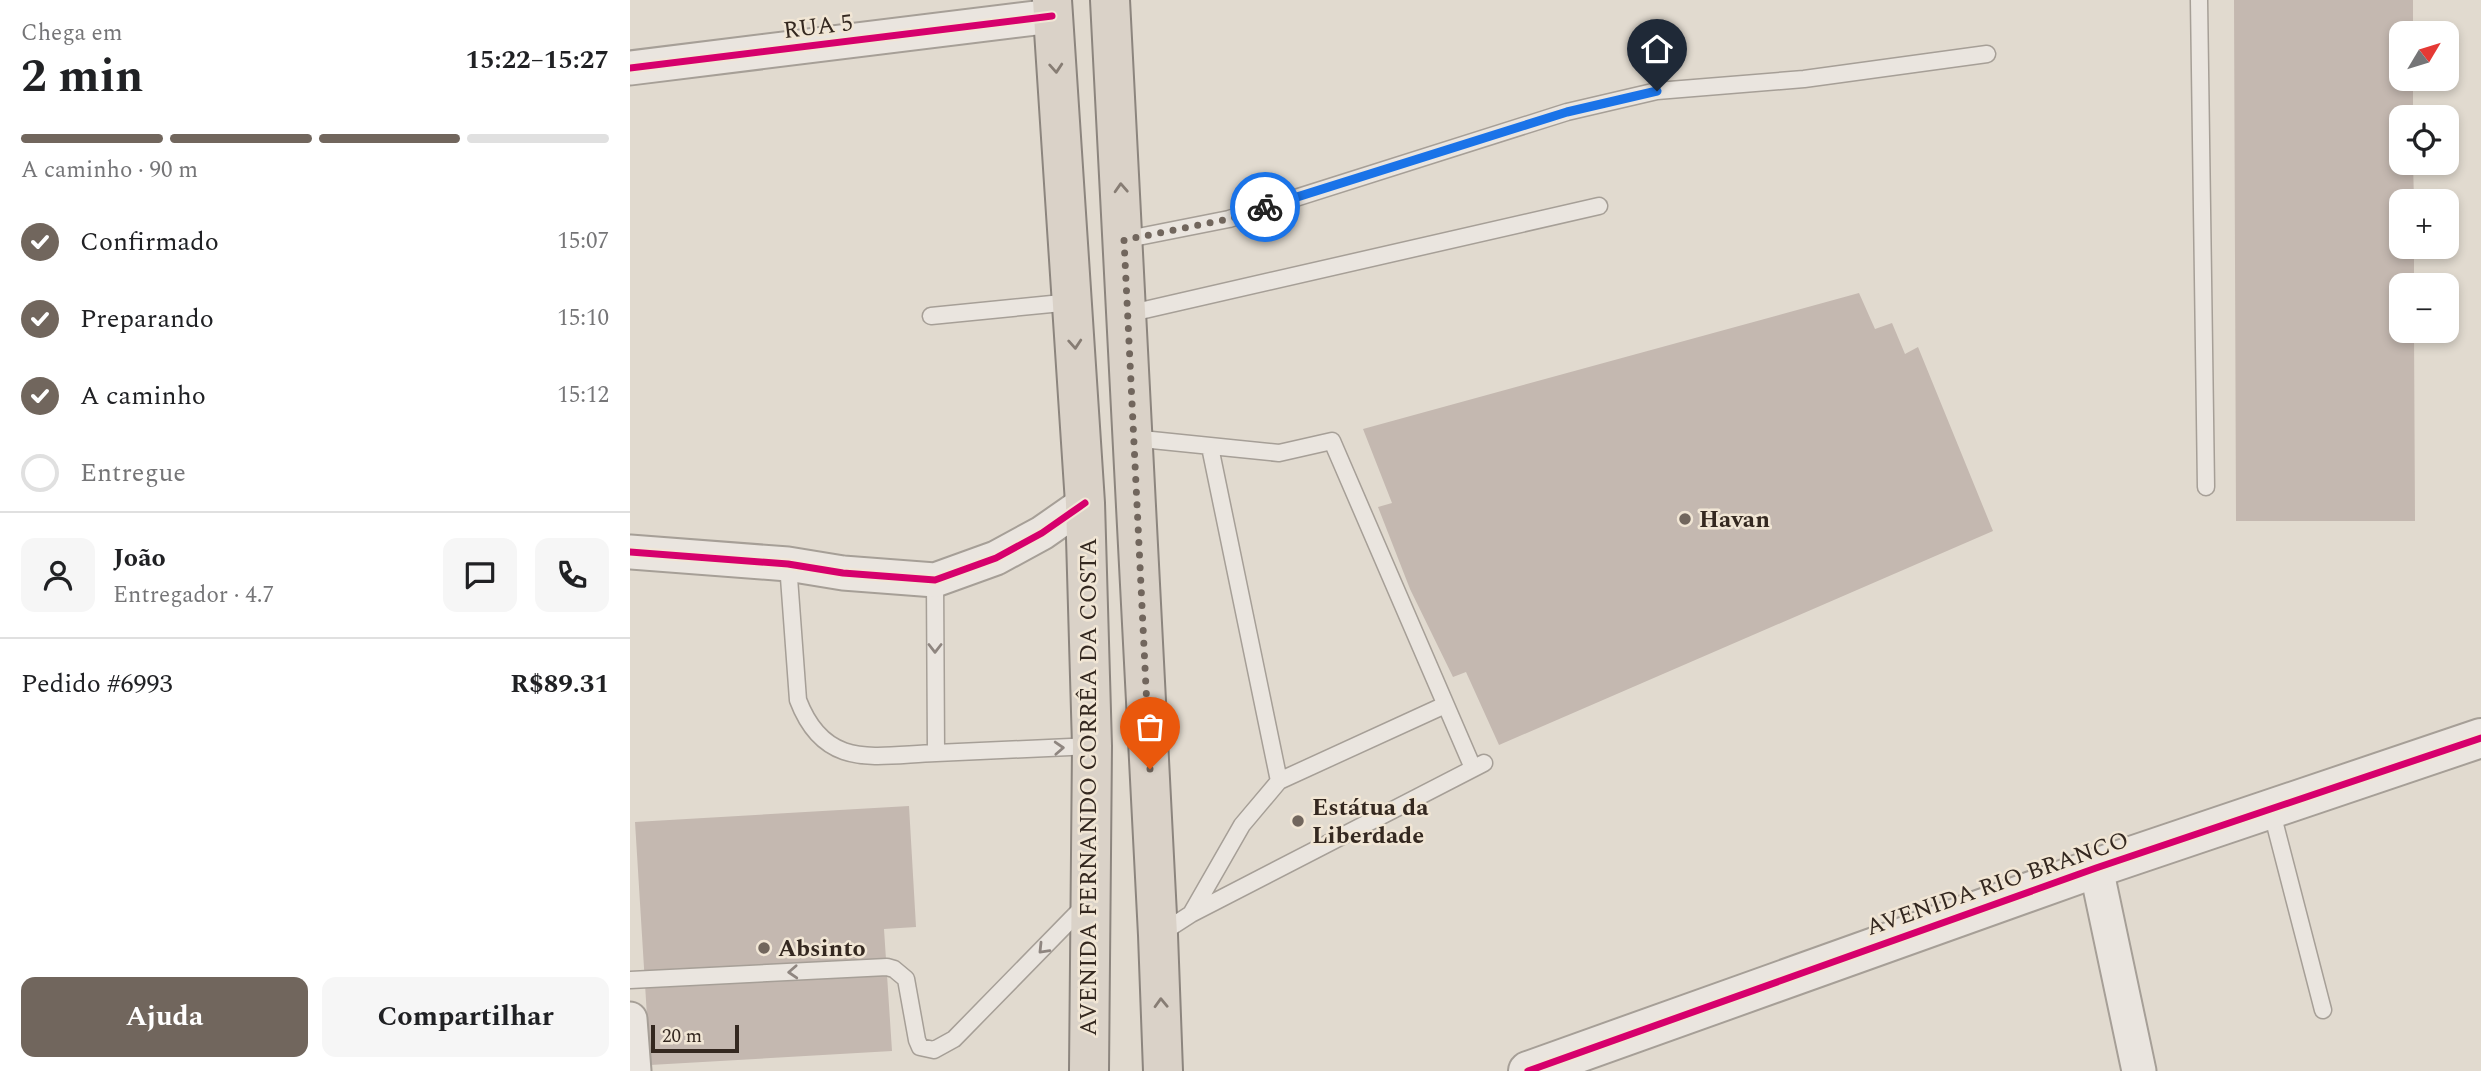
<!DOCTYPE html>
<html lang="pt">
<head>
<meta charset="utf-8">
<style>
	:root { --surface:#fff; --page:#f6f6f6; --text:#202124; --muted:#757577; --line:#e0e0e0; --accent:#71665d }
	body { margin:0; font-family:Spectral,serif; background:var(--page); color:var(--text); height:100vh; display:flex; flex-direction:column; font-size:26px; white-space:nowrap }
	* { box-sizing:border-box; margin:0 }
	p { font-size:23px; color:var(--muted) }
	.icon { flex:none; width:38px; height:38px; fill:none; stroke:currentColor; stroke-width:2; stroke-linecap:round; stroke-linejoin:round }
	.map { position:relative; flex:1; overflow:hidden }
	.sheet { display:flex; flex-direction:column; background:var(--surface); width:630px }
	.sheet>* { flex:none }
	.needle { width:46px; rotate:52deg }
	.buttons { position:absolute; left:1759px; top:21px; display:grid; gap:14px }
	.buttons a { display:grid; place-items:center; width:70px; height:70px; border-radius:14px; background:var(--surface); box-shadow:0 4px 10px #0003; font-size:35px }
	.scale { position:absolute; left:21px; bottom:18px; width:88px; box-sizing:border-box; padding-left:7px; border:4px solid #342820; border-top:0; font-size:19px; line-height:24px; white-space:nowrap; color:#342820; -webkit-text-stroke:5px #f1e6d5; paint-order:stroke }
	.pin { position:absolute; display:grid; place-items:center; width:60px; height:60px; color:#fff; margin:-72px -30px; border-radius:50% 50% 50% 0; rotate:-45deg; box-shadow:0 0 7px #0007 }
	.pin .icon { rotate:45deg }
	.courier { position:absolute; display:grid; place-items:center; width:70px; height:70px; margin:-35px; border:5px solid #1a73e8; border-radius:50%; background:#fff; color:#222; box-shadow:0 2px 9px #0007 }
	.summary em { font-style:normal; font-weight:700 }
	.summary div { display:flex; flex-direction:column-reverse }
	.summary { display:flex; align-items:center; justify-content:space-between; height:119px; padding:0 21px }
	h1 { font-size:46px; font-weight:700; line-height:52px }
	.bar { display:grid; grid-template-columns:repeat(4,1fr); gap:10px 7px; align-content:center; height:84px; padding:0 21px }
	.bar i { height:9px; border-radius:5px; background:var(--line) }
	.bar .selected { background:var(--accent) }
	.bar p { grid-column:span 4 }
	.line { display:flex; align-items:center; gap:18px; padding:0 21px; border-top:2px solid var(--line) }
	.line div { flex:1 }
	.round { display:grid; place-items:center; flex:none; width:74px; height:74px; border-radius:14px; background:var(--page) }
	ol { padding:0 21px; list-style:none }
	li { display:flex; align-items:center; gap:21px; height:77px }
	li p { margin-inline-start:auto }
	li .icon { padding:7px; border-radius:50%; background:var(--accent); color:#fff; stroke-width:4 }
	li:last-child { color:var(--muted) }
	li i { width:38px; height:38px; border:4px solid var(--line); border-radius:50% }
	.primary-button { display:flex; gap:14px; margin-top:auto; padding:14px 21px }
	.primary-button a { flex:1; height:80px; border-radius:14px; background:var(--accent); color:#fff; font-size:28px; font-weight:700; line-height:80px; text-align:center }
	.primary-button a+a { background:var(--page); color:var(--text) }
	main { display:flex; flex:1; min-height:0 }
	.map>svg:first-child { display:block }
</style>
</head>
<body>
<main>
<section class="sheet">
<div class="summary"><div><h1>2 min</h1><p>Chega em</p></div><em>15:22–15:27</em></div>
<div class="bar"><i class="selected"></i><i class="selected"></i><i class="selected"></i><i></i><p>A caminho · 90 m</p></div>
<ol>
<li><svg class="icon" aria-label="check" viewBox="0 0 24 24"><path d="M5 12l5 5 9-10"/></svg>Confirmado<p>15:07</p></li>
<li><svg class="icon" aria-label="check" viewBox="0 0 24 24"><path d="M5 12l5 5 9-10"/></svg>Preparando<p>15:10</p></li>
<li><svg class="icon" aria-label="check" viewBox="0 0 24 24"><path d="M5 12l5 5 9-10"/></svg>A caminho<p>15:12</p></li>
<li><i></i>Entregue</li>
</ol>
<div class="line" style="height:126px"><a class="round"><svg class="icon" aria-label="person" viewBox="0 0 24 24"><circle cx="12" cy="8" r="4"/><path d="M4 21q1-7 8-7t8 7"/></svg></a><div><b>João</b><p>Entregador · 4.7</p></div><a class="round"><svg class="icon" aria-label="chat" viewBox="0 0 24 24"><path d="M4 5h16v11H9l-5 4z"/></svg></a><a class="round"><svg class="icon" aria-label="phone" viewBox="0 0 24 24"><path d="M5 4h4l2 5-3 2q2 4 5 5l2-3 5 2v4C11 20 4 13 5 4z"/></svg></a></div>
<div class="line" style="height:91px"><div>Pedido #6993</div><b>R$89.31</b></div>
<div class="primary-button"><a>Ajuda</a><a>Compartilhar</a></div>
</section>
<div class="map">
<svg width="1851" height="1071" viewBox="0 0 1851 1071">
	<rect width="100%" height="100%" fill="#e1dacf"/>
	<path fill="#c4b8b0" d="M1604 0H1783V33H1771V79H1783V117H1771V163H1783L1784 201H1771V247H1784V285H1771V331H1784L1785 521H1606Z
		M1229 293 1245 329 1262 323 1275 354 1288 347 1363 531 869 745 836 672 823 677 780 589 748 507 762 503 733 429Z
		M279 806 286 927 254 929 262 1051 20 1065 5 822Z"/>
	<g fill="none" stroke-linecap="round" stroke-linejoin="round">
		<defs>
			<path id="service" d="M1569 0 1576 487
				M493 240 599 219 937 112 1027 91 1174 79 1357 54
				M497 314 969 206
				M301 316 442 302
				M502 438 649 453 702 441 843 768
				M580 447 649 781
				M158 564 168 700C195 771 245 755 306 753
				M305 580 306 753 462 746
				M1641 809 1693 1010
				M561 914 612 825 649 781 815 705
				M530 934 561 914 854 763
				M0 980 257 967 264 969 276 979 287 1040 290 1047 304 1050 324 1039 456 904"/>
			<path id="minor" d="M0 68 422 16
				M0 552 158 564 213 573 305 580 366 558 412 533 455 503
				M1466 868 1509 1071
				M0 1019 4 1071"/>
			<path id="tertiary" d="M898 1071 1466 868 1851 738"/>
			<path id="trunk" d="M422 0 455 503 462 746 459 1071
				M480 0 528 935 533 1071"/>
		</defs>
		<use href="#service" stroke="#a69f97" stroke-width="19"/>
		<use href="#minor" stroke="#a69f97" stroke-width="37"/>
		<use href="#tertiary" stroke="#a69f97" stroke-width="42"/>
		<use href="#trunk" stroke="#8c857e" stroke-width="42"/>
		<use href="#service" stroke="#eae5df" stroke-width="16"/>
		<use href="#minor" stroke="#eae5df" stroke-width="33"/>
		<use href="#tertiary" stroke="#eae5df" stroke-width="38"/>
		<use href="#trunk" stroke="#dad2c8" stroke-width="38"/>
		<defs>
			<path id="cycleway" d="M0 68 422 16
				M0 552 158 564 213 573 305 580 366 558 412 533 455 503
				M898 1071 1466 868 1851 738"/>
		</defs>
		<use href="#cycleway" stroke="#f1e6d5" stroke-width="11"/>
		<use href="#cycleway" stroke="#d6006c" stroke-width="7"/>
	</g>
	<defs><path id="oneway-chevron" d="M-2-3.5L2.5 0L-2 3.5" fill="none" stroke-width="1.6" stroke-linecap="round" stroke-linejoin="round" transform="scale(1.75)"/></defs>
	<g stroke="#877d74">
		<use href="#oneway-chevron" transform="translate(426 68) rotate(86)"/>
		<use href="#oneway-chevron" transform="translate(491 188) rotate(-93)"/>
		<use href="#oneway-chevron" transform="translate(445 344) rotate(86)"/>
		<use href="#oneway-chevron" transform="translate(531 1003) rotate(-92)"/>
	</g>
	<g stroke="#8f8680">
		<use href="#oneway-chevron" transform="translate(305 648) rotate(90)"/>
		<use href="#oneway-chevron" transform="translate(429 748) rotate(-3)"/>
		<use href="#oneway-chevron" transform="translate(413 949) rotate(134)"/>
		<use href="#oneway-chevron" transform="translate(163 972) rotate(177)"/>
	</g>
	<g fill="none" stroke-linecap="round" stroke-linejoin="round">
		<path stroke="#71665d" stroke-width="7" stroke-dasharray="0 12.6" d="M520 769 494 240 599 219 635 207"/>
		<path stroke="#1a73e8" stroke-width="9" d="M635 207 937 112 1027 91"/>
	</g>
	<g fill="#71665d" stroke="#f1e6d5" stroke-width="2.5">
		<circle cx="1055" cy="519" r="7"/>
		<circle cx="668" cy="821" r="7"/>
		<circle cx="134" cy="948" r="7"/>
	</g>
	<g text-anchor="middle" stroke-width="5" stroke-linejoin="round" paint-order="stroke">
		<g font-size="24" fill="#342820" stroke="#f1e6d5">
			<text transform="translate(188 26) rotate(-7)" y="8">RUA 5</text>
			<text transform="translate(458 787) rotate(-90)" y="8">AVENIDA FERNANDO CORRÊA DA COSTA</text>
			<text transform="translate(1367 883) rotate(-19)" y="8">AVENIDA RIO BRANCO</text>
		</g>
		<g font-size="24" font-weight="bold" fill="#342820" stroke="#f1e6d5" text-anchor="start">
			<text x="1069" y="527">Havan</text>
			<text x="682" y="815">Estátua da<tspan x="682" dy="28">Liberdade</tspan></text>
			<text x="148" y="956">Absinto</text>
		</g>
	</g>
</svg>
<div class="buttons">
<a><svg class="needle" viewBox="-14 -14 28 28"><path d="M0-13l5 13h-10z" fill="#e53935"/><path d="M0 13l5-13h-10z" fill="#757577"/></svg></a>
<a><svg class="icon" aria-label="locate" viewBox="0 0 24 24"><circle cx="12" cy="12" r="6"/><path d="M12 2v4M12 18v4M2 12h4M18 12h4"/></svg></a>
<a>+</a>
<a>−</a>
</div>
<div class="scale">20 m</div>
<div class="pin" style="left:520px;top:769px;background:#ea580c"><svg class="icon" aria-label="bag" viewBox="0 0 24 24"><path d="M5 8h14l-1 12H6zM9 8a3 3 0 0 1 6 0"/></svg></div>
<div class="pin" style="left:1027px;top:91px;background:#1f2937"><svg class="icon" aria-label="home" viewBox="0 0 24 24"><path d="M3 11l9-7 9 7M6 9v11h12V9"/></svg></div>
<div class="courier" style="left:635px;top:207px"><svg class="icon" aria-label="bike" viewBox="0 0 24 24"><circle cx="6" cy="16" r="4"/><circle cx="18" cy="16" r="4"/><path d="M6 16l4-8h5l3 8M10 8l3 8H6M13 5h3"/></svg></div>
</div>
</main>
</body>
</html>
